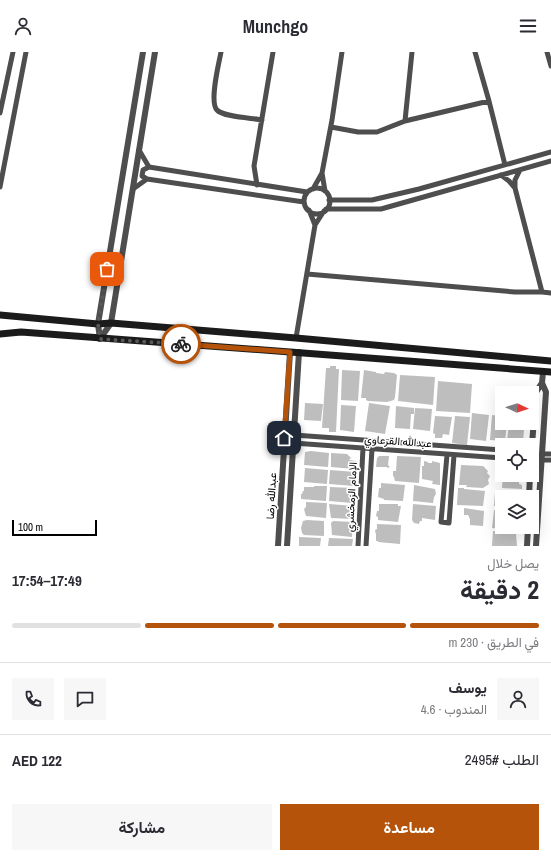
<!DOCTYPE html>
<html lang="ar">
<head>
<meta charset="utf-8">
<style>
	:root { --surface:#fff; --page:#f7f7f7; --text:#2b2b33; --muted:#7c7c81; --line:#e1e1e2; --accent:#b45309 }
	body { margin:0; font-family:"Archivo Narrow",Vazirmatn,sans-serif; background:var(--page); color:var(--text); direction:rtl; height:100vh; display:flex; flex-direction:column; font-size:15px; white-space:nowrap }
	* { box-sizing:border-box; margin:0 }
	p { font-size:13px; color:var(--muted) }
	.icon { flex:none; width:22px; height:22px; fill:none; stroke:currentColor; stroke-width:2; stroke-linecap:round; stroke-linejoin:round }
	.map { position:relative; height:494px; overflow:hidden; direction:ltr }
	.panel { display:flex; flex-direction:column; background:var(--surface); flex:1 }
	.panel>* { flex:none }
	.needle { width:26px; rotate:94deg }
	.fabs { position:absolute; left:495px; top:334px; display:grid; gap:8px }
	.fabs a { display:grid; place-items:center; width:44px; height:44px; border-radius:0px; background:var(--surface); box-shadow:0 4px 16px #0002; font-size:20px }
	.scale { position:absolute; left:12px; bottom:10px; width:85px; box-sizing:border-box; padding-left:4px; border:2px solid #000; border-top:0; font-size:11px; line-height:14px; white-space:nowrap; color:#000; -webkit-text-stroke:3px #fff; paint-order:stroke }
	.pin { position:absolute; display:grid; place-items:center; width:34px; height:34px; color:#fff; margin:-17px; border-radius:8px; box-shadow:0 2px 6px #0006 }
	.courier { position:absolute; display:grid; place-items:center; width:40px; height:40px; margin:-20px; border:3px solid #b45309; border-radius:50%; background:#fff; color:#222; box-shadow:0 1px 5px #0007 }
	.headline em { font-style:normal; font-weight:700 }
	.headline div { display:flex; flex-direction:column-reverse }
	.headline { display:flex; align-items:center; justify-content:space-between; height:68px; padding:0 12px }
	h1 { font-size:26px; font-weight:700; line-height:30px }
	.bar { display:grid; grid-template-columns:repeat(4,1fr); gap:6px 4px; align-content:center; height:48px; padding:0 12px }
	.bar i { height:5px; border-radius:3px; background:var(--line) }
	.bar .on { background:var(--accent) }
	.bar p { grid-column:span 4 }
	.line { display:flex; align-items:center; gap:10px; padding:0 12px; border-top:1px solid var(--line) }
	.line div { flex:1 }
	.round { display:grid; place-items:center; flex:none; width:42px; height:42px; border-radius:0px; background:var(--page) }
	.button { display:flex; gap:8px; margin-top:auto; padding:8px 12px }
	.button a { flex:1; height:46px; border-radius:0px; background:var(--accent); color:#fff; font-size:16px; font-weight:700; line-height:46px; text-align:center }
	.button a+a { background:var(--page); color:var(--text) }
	header { display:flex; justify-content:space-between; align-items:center; height:52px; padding:0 12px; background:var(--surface); font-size:18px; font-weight:700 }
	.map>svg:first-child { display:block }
</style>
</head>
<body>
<header><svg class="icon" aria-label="menu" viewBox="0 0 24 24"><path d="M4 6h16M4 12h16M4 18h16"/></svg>Munchgo<svg class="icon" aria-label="person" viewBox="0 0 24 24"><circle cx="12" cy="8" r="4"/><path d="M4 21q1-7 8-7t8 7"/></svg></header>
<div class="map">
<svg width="551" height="494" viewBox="0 0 551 494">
	<rect width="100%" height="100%" fill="#fff"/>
	<path fill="#bebebe" d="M330 314H336V317H339L336 380H329V376H322L326 316H330Z
		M342 318 360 319 358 349 341 348Z
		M364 318 376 320V321L384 322 385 320 394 321 397 323 395 345 394 348 387 350 368 349 366 348V346H361Z
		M400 323 435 325 433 353 398 349Z
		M438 329 472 332 470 361 436 359Z
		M305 351 323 352 321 369 304 368Z
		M369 351 390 354 385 382 365 379Z
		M341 353 356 354 354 380 340 378Z
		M396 354 414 356V362H411L410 377 395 376Z
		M415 356 432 357 430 379 413 377Z
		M472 361 489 363 486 389 470 387Z
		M492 363 502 364V371H507L505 389 490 388Z
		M435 364 452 365 449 383 443 382 442 386H435V382L433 381Z
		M455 364 470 365 467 393 452 391Z
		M509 373 518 374 517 377H524L523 391H519L518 388H507Z
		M311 399 329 401 328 415 304 413 305 400Z
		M331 401 347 402 351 406 349 408 356 409 357 411 354 412V417L331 415Z
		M379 404H389L388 413 390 415 387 416V415H376L377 406Z
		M397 404 421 405 419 431 395 429 394 425 393 424V419H396Z
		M424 409 428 410V411H432V409L440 411V433L432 432 433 429 422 427V414H424Z
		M461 413 483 414 488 419 487 421 490 424 488 428 489 432 483 436 466 435 467 433H459Z
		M305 416 328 418 327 432 304 430Z
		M330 418 355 420 354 434 329 432Z
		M503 423H516L519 425 517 426V430H519V432L522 433V437L502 436Z
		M381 431 405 433 403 449 384 448V447L378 445 379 436H381Z
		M414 433 435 437 436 442 434 445 433 451 413 449Z
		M314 434H327L326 449 301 447V442H302L303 439H304V435H314Z
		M330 435 353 436 352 451 329 449Z
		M458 436H464V437L485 439 483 454 457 453Z
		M495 440 515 442V445H502V455L494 454Z
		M306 450 327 451 326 466 306 464 304 457 306 455Z
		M329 452 354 454 355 458 353 467 331 466Z
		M379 452H398V454H401L398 470 378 468V465L376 464 377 459H379Z
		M413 452 436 454 435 468 422 466V469H420L419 472 414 471 412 468Z
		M464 456 484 459 483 474 470 473V467L468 463H464Z
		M494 458 502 459V475H514L513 478 492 476Z
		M307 468 324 469V484L304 483 302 481 301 476 303 469Z
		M333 469 353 470 352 485 332 483 331 471Z
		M377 472 401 473 400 492 378 490V489H376V483L375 478 377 477Z
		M493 479 516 481 517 494H492Z
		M299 485 321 486 320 494H299Z
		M329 486 353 487 352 494H328Z"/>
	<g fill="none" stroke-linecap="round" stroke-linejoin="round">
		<path stroke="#4e4e4e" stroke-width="5" d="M221 0C219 11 209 50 217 58 223 65 252 66 262 68
			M475 0 489 49 505 113
			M547 0 551 14
			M0 61 13 0
			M405 69 489 49
			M331 75 358 80H377L405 69 412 0
			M139 98 149 115 307 140
			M149 115 143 118 142 124 147 127 304 150
			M501 123 509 129 515 136
			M257 133 254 114 273 0
			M0 135 26 0
			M304 149a13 13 0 1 1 26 0a13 13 0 1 1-26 0Z
			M133 137 147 127
			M313 137 322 121
			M325 139 322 121 332 68 342 0
			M329 148H372L419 137 551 100
			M326 157H381L551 109
			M309 158 315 173
			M307 222 515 240H542L515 136V128L520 118
			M542 240 551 241
			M296 286 315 173 324 159
			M294 383 502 398
			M293 391 502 406
			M542 402H551
			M447 403 441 470 449 471 454 403
			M541 408H551
			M358 494 363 396
			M366 494 372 397"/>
		<path stroke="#4e4e4e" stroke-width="6" d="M143 0 98 272 100 287 111 271 155 0
			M532 393 536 340 542 331
			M529 445 530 423
			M278 494 290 300
			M287 494 299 300
			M527 494 528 475
			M536 494 546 340 542 331 543 320"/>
		<path stroke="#1b1b1b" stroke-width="7" d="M0 263 98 272 111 271 296 286 551 309
			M0 282 21 280 290 300 551 320"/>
	</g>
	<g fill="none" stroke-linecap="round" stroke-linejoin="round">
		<path stroke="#595959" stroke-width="4" stroke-dasharray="0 7.2" d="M107 217 98 272 100 287 181 292"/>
		<path stroke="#b45309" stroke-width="5" d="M181 292 290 300 284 386"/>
	</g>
	<g text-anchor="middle" stroke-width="3" stroke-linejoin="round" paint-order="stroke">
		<g font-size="11" fill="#000" stroke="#fff">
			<text transform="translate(398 389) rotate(4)" y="4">عبدالله القرعاوي</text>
			<text transform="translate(271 444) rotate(-87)" y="4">عبدالله رضا</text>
			<text transform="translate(351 445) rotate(-87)" y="4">الإمام الزمخشري</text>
		</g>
	</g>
</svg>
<div class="fabs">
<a><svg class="needle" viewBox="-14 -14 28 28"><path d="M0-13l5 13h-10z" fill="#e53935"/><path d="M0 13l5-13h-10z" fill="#7c7c81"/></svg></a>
<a><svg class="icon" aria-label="locate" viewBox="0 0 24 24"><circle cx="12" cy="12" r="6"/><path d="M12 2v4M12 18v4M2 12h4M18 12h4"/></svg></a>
<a><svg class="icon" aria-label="layers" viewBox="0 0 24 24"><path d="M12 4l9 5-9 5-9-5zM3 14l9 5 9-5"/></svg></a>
</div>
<div class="scale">100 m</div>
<div class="pin" style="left:107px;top:217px;background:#ea580c"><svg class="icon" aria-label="bag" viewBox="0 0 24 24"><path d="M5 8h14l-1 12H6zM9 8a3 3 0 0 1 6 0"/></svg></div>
<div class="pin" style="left:284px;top:386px;background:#1f2937"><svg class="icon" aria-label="home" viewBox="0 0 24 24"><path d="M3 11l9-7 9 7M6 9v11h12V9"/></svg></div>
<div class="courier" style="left:181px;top:292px"><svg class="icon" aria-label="bike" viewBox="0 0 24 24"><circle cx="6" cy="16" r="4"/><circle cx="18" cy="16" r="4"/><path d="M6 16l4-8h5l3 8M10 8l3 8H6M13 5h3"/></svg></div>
</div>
<section class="panel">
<div class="headline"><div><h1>2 دقيقة</h1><p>يصل خلال</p></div><em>17:49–17:54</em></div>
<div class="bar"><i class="on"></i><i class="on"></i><i class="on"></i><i></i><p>في الطريق · 230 m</p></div>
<div class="line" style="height:72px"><a class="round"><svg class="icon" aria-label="person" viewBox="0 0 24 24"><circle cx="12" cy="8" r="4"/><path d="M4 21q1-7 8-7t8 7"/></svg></a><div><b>يوسف</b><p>المندوب · 4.6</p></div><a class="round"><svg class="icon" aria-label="chat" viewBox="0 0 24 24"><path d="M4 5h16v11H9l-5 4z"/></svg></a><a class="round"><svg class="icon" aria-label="phone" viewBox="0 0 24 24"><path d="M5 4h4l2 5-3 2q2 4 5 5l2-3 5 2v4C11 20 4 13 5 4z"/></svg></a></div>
<div class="line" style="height:52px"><div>الطلب #2495</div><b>AED 122</b></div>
<div class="button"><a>مساعدة</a><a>مشاركة</a></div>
</section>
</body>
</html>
